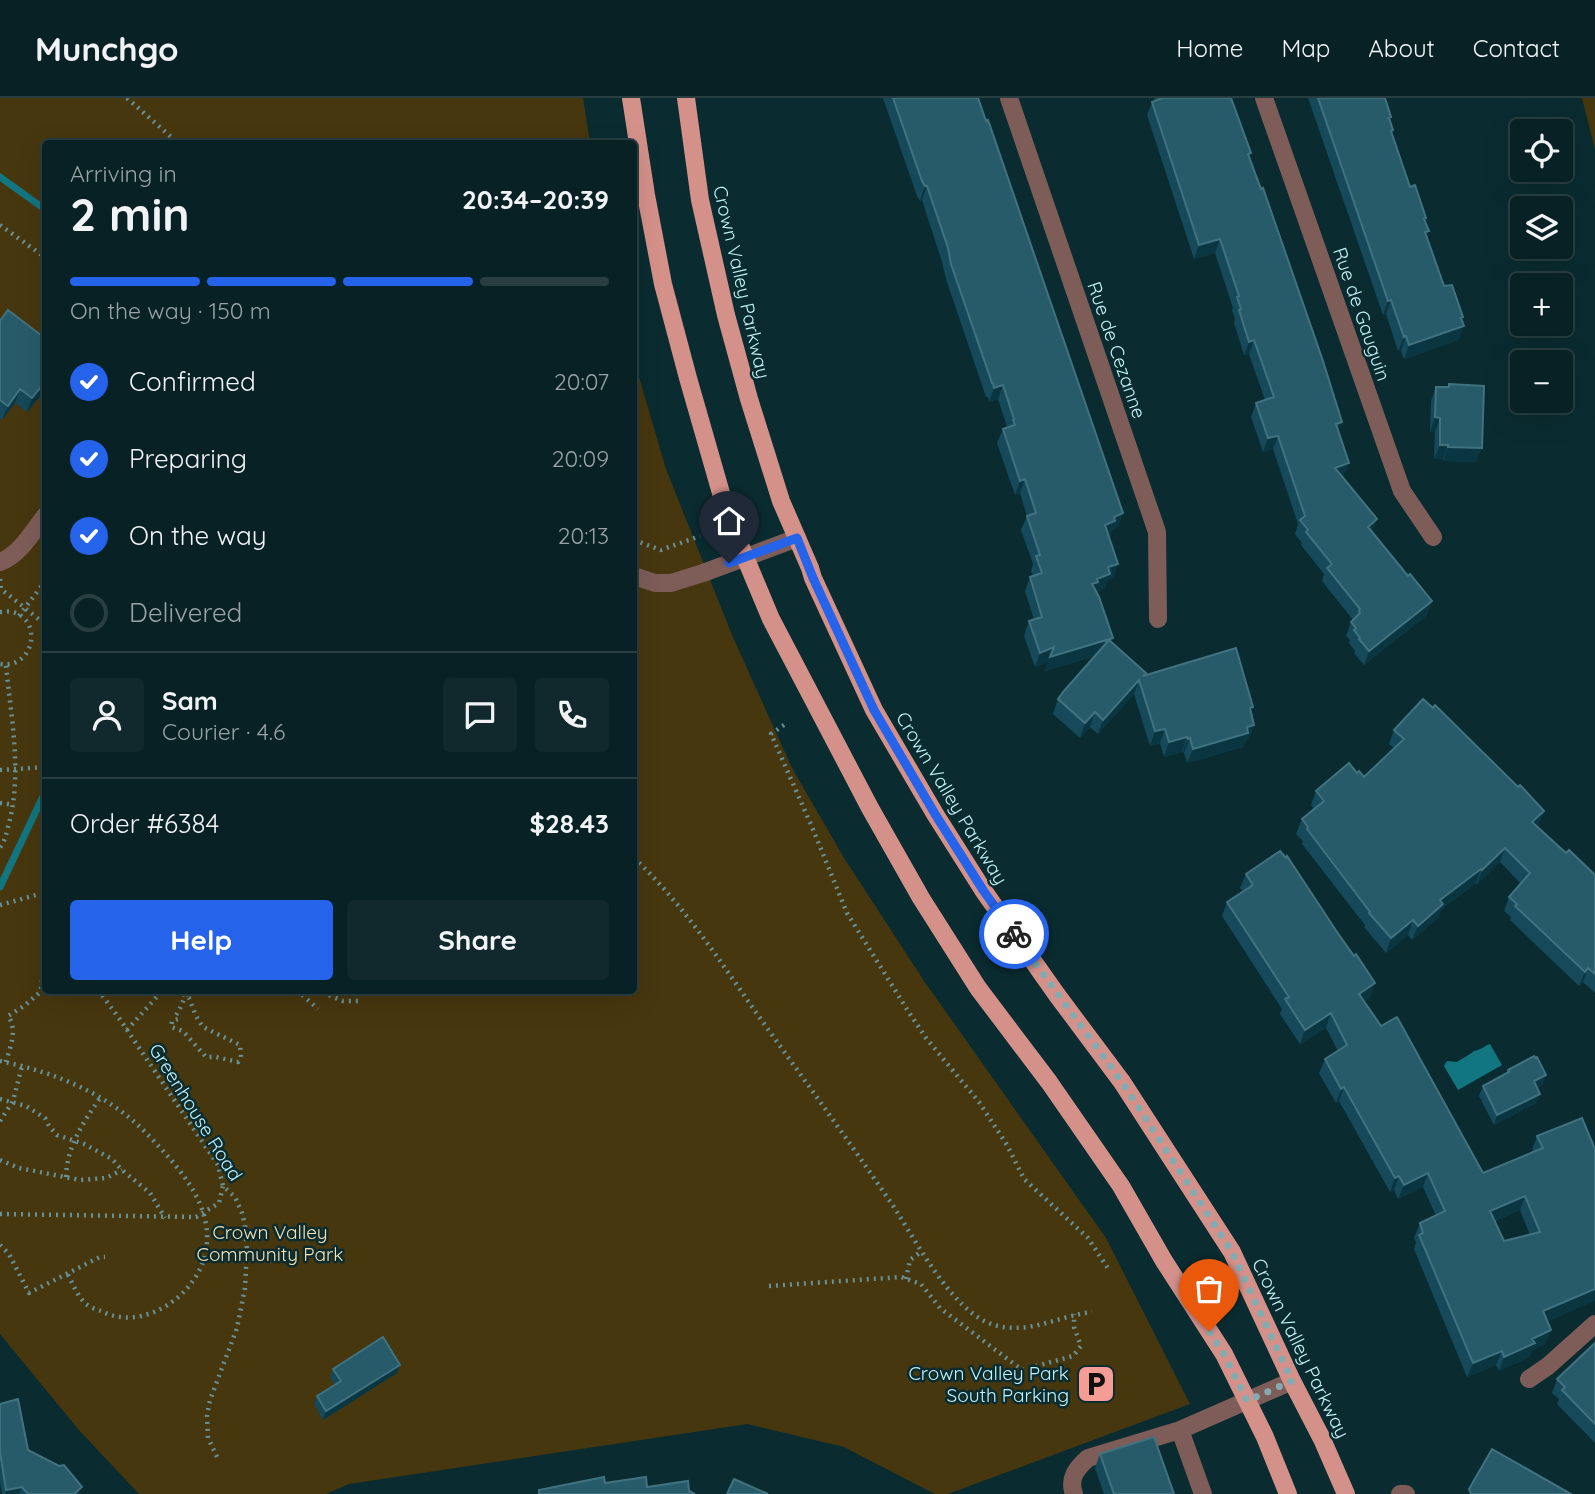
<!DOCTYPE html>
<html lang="en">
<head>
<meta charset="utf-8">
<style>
	:root { --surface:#082124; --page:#11292c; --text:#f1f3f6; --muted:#98a3a6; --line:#293e41; --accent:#2563eb }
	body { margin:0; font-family:Quicksand,sans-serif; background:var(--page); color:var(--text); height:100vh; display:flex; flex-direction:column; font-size:26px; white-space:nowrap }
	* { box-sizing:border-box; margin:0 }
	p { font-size:23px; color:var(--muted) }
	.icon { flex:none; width:38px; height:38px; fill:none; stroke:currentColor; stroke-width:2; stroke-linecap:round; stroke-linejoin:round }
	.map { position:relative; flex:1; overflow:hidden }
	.panel { position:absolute; left:42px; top:42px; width:595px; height:854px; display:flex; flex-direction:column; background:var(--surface); border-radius:7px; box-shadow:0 7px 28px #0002,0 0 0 2px var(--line) }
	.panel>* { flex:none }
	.buttons { position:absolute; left:1510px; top:21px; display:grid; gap:14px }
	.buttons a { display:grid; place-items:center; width:63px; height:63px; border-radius:7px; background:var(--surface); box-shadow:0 7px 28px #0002,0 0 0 2px var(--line); font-size:35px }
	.pin { position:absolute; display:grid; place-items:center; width:60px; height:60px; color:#fff; margin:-72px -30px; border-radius:50% 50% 50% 0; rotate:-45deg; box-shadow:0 0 7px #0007 }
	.pin .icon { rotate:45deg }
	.courier { position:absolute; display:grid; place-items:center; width:70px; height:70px; margin:-35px; border:5px solid #2563eb; border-radius:50%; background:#fff; color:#222; box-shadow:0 2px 9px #0007 }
	.overview em { font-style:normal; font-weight:700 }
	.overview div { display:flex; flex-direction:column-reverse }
	.overview { display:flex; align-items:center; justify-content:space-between; height:119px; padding:0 28px }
	h1 { font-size:46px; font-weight:700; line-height:52px }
	.bar { display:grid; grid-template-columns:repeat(4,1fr); gap:10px 7px; align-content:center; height:84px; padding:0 28px }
	.bar i { height:9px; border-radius:5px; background:var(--line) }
	.bar .on { background:var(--accent) }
	.bar p { grid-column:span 4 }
	.line { display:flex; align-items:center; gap:18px; padding:0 28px; border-top:2px solid var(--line) }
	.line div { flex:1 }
	.round { display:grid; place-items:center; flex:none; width:74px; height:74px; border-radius:7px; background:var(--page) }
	ol { padding:0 28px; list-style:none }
	li { display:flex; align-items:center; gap:21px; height:77px }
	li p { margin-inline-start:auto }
	li .icon { padding:7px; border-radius:50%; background:var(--accent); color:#fff; stroke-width:4 }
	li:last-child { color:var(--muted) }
	li i { width:38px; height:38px; border:4px solid var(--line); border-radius:50% }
	.button { display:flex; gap:14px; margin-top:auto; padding:14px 28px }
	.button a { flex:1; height:80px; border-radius:7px; background:var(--accent); color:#fff; font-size:28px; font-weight:700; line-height:80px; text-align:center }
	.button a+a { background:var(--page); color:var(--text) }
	header { display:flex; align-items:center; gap:42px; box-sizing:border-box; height:98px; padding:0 35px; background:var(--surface); border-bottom:2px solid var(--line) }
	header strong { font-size:33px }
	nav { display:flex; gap:38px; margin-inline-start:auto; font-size:24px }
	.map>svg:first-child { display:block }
</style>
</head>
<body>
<header>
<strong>Munchgo</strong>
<nav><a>Home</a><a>Map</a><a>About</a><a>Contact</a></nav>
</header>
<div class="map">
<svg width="1595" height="1396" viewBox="0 0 1595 1396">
	<rect width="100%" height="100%" fill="#0a2c30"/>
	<path fill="#47370f" d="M0 0H583L590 45 46 46V892H634V262L666 371 732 537 792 670 844 760 924 883 1106 1140 1190 1306 948 1396H935L844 1349 747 1326 349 1386 326 1396H139L78 1331 0 1236Z
		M1582 0H1595V51Z"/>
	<path fill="#127680" d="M1490 946 1502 967 1458 992 1444 968 1447 963 1457 964C1463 960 1468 958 1474 953 1481 952 1484 948 1490 946Z"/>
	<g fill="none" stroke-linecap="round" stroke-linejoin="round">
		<path stroke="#127680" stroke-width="7" d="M0 79 46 112
			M0 789 46 692"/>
		<path stroke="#689196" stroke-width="4.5" stroke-dasharray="2 5" stroke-linecap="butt" d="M127 0 179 46
			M0 127 46 160
			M634 442 661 452 700 438
			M0 481 1 491 46 527
			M0 514C4 514 8 513 12 514 43 521 35 571 0 566
			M19 518 46 482
			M784 627 771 636 772 638 812 729 847 815 908 913 926 940 979 1004 1007 1047 1024 1081 1088 1140 1109 1172
			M0 672 46 669
			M0 705 14 707
			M0 749C5 743 6 737 8 729 23 676 11 621 6 567
			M634 760C682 805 718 860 755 913 799 975 844 1036 887 1099 913 1135 949 1213 994 1227 1029 1237 1058 1218 1092 1214
			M0 807 36 797 46 796
			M41 891 46 843
			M98 892 119 920 218 1067 223 1088 235 1099 242 1115 245 1127 247 1151 245 1190 237 1230 210 1302 207 1317 208 1340 218 1361
			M297 892 318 911
			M316 892 343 903H361
			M162 893 186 897 189 900 196 918 203 929 240 947 241 959 238 964 216 959H206L183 933 171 929 172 923 178 921 176 917C182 909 183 900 189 892
			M127 932 162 893
			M0 963C43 972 86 987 122 1014 140 1027 156 1045 171 1062 193 1088 212 1117 206 1153 198 1197 143 1235 101 1213 95 1211 87 1208 83 1203 76 1195 72 1184 67 1175
			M6 964C10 949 18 932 8 918L24 908 46 889
			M0 1001 26 1008 45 1020 49 1028 57 1037 84 1046 112 1061 122 1072 150 1095 165 1120
			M0 1023 13 1003 22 968
			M0 1062 19 1070 80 1082 106 1080 122 1072
			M66 1079C67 1048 83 1025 100 1000
			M0 1116 196 1119 219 1105 223 1088
			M0 1147 9 1156 29 1195 100 1159H105
			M906 1181 910 1162 922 1153
			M769 1188 901 1179 921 1186 940 1210 1022 1272 1073 1258 1081 1248 1074 1229V1216"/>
		<path stroke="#7e5d59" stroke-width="18" d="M1009 0 1157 434 1158 521
			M1264 0 1402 393 1433 439
			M0 464C20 457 33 433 46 417
			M634 478 655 485H671L703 475 797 440
			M1529 1281 1548 1268 1595 1226
			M1180 1332 1203 1396
			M1074 1396C1068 1380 1077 1370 1088 1360L1180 1332 1292 1283
			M1400 1396H1406"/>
		<path stroke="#d4918a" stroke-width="18" d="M631 0 646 97 663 186 688 280 727 416 771 521 870 710 921 800 978 890 1049 984 1121 1088 1164 1163 1224 1256 1265 1339 1288 1396
			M686 0 700 102 726 217 749 301 781 403 810 470 813 480 874 612 935 716 983 792 1057 897 1122 984 1232 1154 1292 1283 1322 1341 1346 1396"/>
	</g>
	<path fill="#164959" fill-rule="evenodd" d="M883 0H978L1123 415 1118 429 1112 432 1110 437 1109 438 1118 466 1113 480 1108 482 1105 490 1096 494 1113 540 1111 544 1145 577 1251 615 1249 641 1246 642 1243 649 1187 665 1184 655H1182V654L1164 659 1160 645 1150 648 1134 596 1098 636 1090 629 1080 640 1053 616 1058 601 1095 558 1045 573 1048 564 1035 569 1024 538 1029 523 1034 522 1025 493 1030 479 1033 478 1031 473 1033 466 1021 432 1027 418 1020 395 1015 397 997 345 1003 331 1007 329 998 301 989 304 988 299H986L946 181 942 164 922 102 920 103 917 98Z
		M1154 0H1231L1349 365 1343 379 1372 434 1427 517 1364 567 1354 555 1355 553 1349 545 1350 542 1346 538 1351 524 1353 522 1322 483 1324 476 1301 447 1302 445 1295 436 1298 426 1273 351 1263 354 1251 319 1256 305 1265 302 1249 256 1244 257 1234 225 1235 221 1232 212 1233 210 1215 155 1194 161 1147 17 1152 4 1155 3Z
		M1308 0H1385L1392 36 1410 89 1425 123 1427 138 1444 188 1464 228 1458 242 1404 261 1401 253H1398L1386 216 1383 217Z
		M0 223 46 291 27 314 15 305 2 322 0 320Z
		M1449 286 1476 364 1443 363V361H1434L1435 334H1430L1431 303 1436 289H1448Z
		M1394 632 1539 727 1537 729 1566 755 1595 777V895L1583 884 1579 888 1510 822 1511 819 1504 813 1509 799 1521 786 1500 764 1477 786 1476 785 1442 811 1438 820 1412 842 1408 837 1386 855 1364 829 1365 827 1302 746 1303 743 1296 736 1302 721 1314 711 1311 707 1316 693 1357 675 1364 679 1394 650 1389 646Z
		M1246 776 1370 900 1364 904 1483 1075 1533 1054 1532 1052 1537 1038 1582 1020 1547 1224 1551 1232 1545 1246 1531 1253 1529 1259 1499 1273 1496 1267 1467 1279 1414 1151 1416 1145 1414 1140 1420 1125 1436 1118 1423 1089 1398 1101 1394 1092 1390 1094 1339 1003 1336 1005 1319 975 1325 961 1338 953 1326 930 1300 946 1280 916 1282 911 1222 818 1227 804 1243 794 1240 790ZM1520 1112 1530 1137 1504 1143 1495 1123Z
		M1508 972 1543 987 1537 990 1536 1005 1494 1027 1479 998 1483 988 1507 976Z
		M1595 1245V1345L1557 1306 1559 1301 1552 1295 1557 1281Z
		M400 1267 397 1275 323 1322 314 1306 317 1298 334 1286 330 1279 333 1271Z
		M0 1306 28 1352 80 1396H2L0 1384Z
		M1100 1356 1174 1396H1104L1095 1370Z"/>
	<path fill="#093641" d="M925 88H927L922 102 920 103Z
		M1220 141 1215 155 1194 161 1199 147Z
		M1391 202 1386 216 1383 217 1388 203Z
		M1463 219 1460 229 1464 228 1458 242 1404 261 1409 247Z
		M1406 238 1401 253H1398L1404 239Z
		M1254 242 1249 256 1244 257 1249 244Z
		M46 283V291L27 314 32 300Z
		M1003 287 998 301 989 304 994 290Z
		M20 291 15 305 2 322 8 308Z
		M1435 319 1440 320 1435 334H1430Z
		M1342 324 1337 338 1336 326Z
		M1278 338 1273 351 1263 354 1268 340Z
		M1440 347H1448L1443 361H1434Z
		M1448 349 1482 350 1476 364 1443 363Z
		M1349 365 1344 378 1330 383 1335 370Z
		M1025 381 1020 395 1015 397 1020 383Z
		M1123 415 1118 429 1112 432 1110 437 1100 441 1105 427 1114 419Z
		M1377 421 1372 435 1368 429Z
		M1118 466 1113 480 1108 482 1105 490 1095 494 1092 486 1108 469Z
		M1432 503 1427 517 1364 567 1369 553Z
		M1113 540 1107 554 1045 573 1048 564 1035 569 1040 555 1054 549Z
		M1139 582 1134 596 1098 636 1103 622Z
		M1095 614 1090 629 1080 640 1085 625Z
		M1254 627 1249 641 1246 642 1243 649 1187 665 1193 651Z
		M1165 631 1160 645 1150 648 1155 633Z
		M1187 639 1182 654 1164 659 1169 644Z
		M1190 640 1184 655H1182L1188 641Z
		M1544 713 1539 727 1527 739 1532 724Z
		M1505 750 1500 764 1477 786 1482 772Z
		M1481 771 1476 785 1442 811 1438 820 1412 842 1418 828 1440 802Z
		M1413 822 1408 837 1386 855 1391 840Z
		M1588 870 1583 884 1579 888 1585 874Z
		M1375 885 1370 900 1353 911 1359 896Z
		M1331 915 1326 930 1300 946 1305 932Z
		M1546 977 1543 987 1530 993 1534 983Z
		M1344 989 1339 1003 1336 1005 1341 991Z
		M1540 996 1536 1005 1494 1027 1497 1017Z
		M1428 1075 1423 1089 1398 1101 1404 1087Z
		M1399 1078 1394 1092 1390 1094 1395 1080Z
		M1525 1098 1520 1112 1485 1127 1490 1113Z
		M1595 1191V1203L1538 1228 1543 1213Z
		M1551 1232 1545 1246 1531 1253 1529 1259 1499 1273 1504 1259 1532 1241Z
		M1502 1253 1496 1267 1467 1279 1473 1265Z
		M400 1267 397 1275 323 1322 326 1313Z
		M22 1389 19 1396H5L6 1392Z"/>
	<path fill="#285b6a" stroke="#407280" stroke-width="2" fill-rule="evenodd" d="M893 0H978L986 23 988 22 1123 415 1114 419 1115 423 1105 427 1118 466 1108 469 1110 476 1097 481 1098 484 1092 486 1099 499 1113 540 1050 559 1054 549 1040 555 1029 523 1042 519 1030 479 1042 475 1036 458 1040 457 1027 418 1036 415 1025 381 1020 383 1003 331 1015 327 1013 322 1014 321 1003 287 994 290 993 285H992L951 166 948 150 927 88H925L922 83Z
		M1162 0H1231L1251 55 1248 56 1261 91 1263 90 1323 263 1342 324 1336 326 1349 365 1335 370 1377 421 1368 429 1408 478 1410 476 1432 503 1369 553 1359 541 1360 540 1354 532 1356 530 1351 524 1360 515 1359 513 1360 511 1327 470 1332 466 1306 434 1308 432 1300 422 1305 418 1278 338 1268 340 1256 305 1274 299 1254 242 1249 244 1239 212 1241 211 1237 199 1239 198 1220 141 1199 147 1152 4Z
		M1318 0H1385L1391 19 1389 20 1393 32 1391 33 1410 89 1415 87 1426 120 1424 121 1429 133 1425 134 1444 188 1452 187 1463 219 1461 220 1464 228 1409 247 1406 238 1404 239 1391 202 1388 203Z
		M8 212 46 241V283L32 300 20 291 8 308 0 302V223Z
		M1449 286 1484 288 1482 350 1448 349V347H1440V320L1435 319 1436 289H1449Z
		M1109 542 1146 575 1143 578 1236 550 1253 609 1250 610 1254 627 1247 629 1248 635 1193 651 1190 640 1188 641 1187 639 1169 644 1165 631 1155 633 1139 582 1103 622 1095 614 1085 625 1058 601 1064 593Z
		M1423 601 1433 610 1435 607 1518 689 1520 687 1544 713 1532 724 1566 755 1569 752 1595 777V876L1588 870 1585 874 1515 808 1517 806 1509 799 1530 775 1505 750 1482 772 1481 771 1440 802 1443 806 1418 828 1413 822 1391 840 1369 815 1370 814 1307 731 1308 729 1302 721 1324 703 1316 693 1349 665 1357 675 1359 673 1364 679 1404 641 1394 632Z
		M1280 753 1286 760 1287 758 1337 834 1354 858 1356 856 1375 885 1359 896 1381 928 1397 919 1483 1075 1543 1050 1537 1038 1582 1020 1595 1051V1191L1543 1213 1551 1232 1532 1241 1535 1245 1504 1259 1502 1253 1473 1265 1419 1137 1423 1135 1420 1125 1445 1113 1428 1075 1404 1087 1399 1078 1395 1080 1344 989 1341 991 1325 961 1347 947 1331 915 1305 932 1285 901 1289 899 1227 804 1253 787 1246 776ZM1525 1098 1540 1134 1504 1143 1490 1113Z
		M1534 958 1535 960 1537 959 1546 977 1534 983 1540 996 1497 1017 1483 988 1509 974 1508 972Z
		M383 1239 400 1267 326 1313 317 1298 341 1283 333 1271Z
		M1595 1245V1326L1562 1292 1565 1289 1557 1281Z
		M18 1301 28 1352 59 1368 64 1367 82 1389 74 1396H28L22 1389 6 1392 0 1354V1306Z
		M1154 1339 1174 1396H1114L1100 1356Z
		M1492 1351 1571 1396H1471L1469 1391Z
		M604 1379 605 1385 646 1379 647 1389 688 1383 689 1393 695 1396H539V1392Z
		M734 1381 768 1396H727Z"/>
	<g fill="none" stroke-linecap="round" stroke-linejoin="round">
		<path stroke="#82acb1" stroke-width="7" stroke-dasharray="0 12.6" d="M1014 836 1122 984 1232 1154 1292 1283 1247 1303 1224 1256 1209 1233"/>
		<path stroke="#2563eb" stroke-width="9" d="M729 465 797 440 813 480 874 612 935 716 983 792 1014 836"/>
	</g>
	<defs>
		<symbol id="parking-square" viewBox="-11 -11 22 22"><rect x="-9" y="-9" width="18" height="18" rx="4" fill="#f59c94" stroke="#0a2c30"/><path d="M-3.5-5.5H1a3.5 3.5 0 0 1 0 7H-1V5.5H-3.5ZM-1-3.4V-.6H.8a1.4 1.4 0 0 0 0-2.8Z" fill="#111"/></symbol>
	</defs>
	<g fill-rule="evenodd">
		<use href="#parking-square" x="1074" y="1264" width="44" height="44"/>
	</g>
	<g text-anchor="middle" stroke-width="5" stroke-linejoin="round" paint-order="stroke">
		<g font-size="19" fill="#c2f1f7" stroke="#0a2c30">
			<text transform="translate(742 184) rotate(77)" y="7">Crown Valley Parkway</text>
			<text transform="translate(1362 216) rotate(71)" y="7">Rue de Gauguin</text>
			<text transform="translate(1117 252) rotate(71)" y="7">Rue de Cezanne</text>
			<text transform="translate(952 700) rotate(59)" y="7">Crown Valley Parkway</text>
			<text transform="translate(196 1014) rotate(58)" y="7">Greenhouse Road</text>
			<text transform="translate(1301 1250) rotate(64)" y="7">Crown Valley Parkway</text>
		</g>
		<g font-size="19" fill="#f8e0af" stroke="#0a2c30">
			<text x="270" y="1141">Crown Valley<tspan x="270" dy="22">Community Park</tspan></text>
		</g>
		<g font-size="19" fill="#c2f1f7" stroke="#0a2c30" text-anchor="end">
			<text x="1069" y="1282">Crown Valley Park<tspan x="1069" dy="22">South Parking</tspan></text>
		</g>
	</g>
</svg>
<div class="buttons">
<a><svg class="icon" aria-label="locate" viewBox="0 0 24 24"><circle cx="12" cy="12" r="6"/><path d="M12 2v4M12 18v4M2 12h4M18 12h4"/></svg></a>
<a><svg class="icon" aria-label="layers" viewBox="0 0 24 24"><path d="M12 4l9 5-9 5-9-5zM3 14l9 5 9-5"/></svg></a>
<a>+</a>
<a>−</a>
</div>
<div class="pin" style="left:1209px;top:1233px;background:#ea580c"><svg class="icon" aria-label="bag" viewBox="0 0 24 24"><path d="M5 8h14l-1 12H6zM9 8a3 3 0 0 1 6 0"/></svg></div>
<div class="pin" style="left:729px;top:465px;background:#1f2937"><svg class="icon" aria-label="home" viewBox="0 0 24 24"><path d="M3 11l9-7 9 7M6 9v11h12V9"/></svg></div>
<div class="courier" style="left:1014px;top:836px"><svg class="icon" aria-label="bike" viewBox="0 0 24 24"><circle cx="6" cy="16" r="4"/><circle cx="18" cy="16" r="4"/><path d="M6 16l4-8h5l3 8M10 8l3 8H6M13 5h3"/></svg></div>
<section class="panel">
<div class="overview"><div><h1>2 min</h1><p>Arriving in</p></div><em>20:34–20:39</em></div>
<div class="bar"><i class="on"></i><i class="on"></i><i class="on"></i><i></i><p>On the way · 150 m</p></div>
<ol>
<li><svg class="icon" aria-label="check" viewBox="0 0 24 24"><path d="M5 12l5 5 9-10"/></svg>Confirmed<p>20:07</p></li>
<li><svg class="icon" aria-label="check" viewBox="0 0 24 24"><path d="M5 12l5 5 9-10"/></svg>Preparing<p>20:09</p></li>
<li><svg class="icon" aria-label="check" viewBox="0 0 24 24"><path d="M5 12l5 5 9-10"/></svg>On the way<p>20:13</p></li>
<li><i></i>Delivered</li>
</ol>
<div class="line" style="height:126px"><a class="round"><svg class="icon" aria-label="person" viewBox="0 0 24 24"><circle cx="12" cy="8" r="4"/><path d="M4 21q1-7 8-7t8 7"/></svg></a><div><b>Sam</b><p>Courier · 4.6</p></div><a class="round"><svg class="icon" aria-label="chat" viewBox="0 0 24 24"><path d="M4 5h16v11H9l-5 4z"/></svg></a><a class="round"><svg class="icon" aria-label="phone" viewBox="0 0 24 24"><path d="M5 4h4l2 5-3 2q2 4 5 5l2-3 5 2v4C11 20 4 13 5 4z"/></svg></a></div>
<div class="line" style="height:91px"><div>Order #6384</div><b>$28.43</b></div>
<div class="button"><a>Help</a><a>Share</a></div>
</section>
</div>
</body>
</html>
